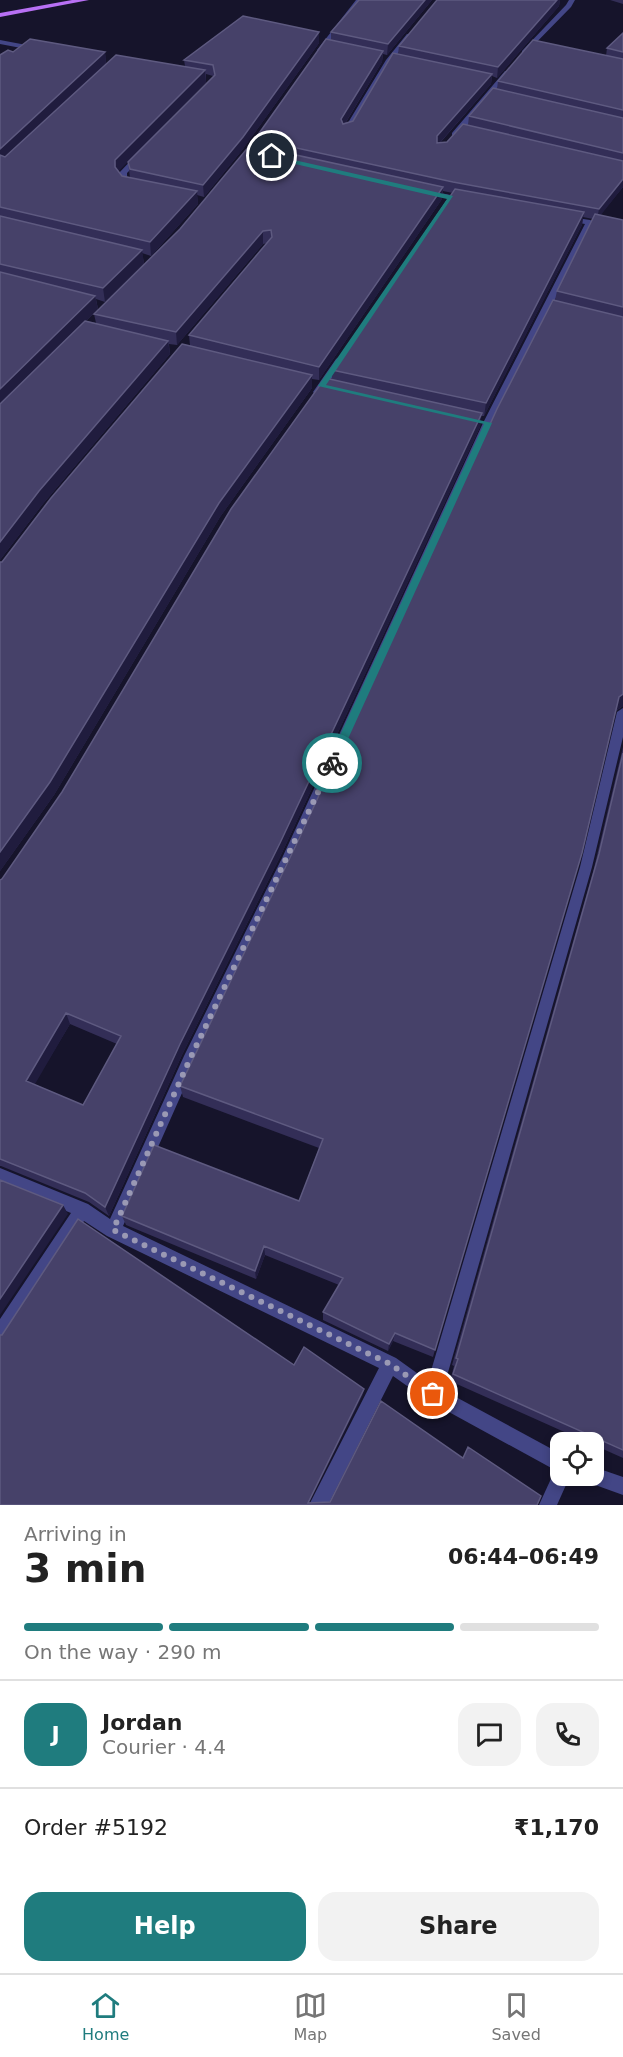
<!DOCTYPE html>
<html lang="en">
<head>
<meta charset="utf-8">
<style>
	:root { --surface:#fff; --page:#f2f2f2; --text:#222; --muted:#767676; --line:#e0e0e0; --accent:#1f7c7e }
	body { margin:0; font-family:"DejaVu Sans",sans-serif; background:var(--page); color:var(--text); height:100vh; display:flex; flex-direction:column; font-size:22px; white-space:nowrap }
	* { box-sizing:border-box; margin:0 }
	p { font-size:20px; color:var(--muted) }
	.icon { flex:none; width:33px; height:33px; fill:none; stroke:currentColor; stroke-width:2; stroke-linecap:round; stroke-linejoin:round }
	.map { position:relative; height:1505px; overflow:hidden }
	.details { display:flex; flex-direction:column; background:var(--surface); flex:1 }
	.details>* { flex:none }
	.tools { position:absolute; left:550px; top:1432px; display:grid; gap:12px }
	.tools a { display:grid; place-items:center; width:54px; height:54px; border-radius:12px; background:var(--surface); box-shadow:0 3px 9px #0003; font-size:30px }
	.pin { position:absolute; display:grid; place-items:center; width:51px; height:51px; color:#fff; margin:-26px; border:3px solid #fff; border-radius:50%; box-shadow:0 2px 6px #0007 }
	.courier { position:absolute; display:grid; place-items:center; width:60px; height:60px; margin:-30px; border:4px solid #1f7c7e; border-radius:50%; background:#fff; color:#222; box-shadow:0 2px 8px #0007 }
	.overview em { font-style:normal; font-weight:800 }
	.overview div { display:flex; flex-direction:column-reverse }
	.overview { display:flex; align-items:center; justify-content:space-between; height:102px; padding:0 24px }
	h1 { font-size:39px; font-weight:800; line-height:45px }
	.bar { display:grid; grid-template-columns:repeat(4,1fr); gap:9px 6px; align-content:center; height:72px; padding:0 24px }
	.bar i { height:8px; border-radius:4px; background:var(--line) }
	.bar .current { background:var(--accent) }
	.bar p { grid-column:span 4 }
	.line { display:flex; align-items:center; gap:15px; padding:0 24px; border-top:2px solid var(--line) }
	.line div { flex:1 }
	.round { display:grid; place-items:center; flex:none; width:63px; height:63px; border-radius:18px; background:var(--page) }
	.primary-button { display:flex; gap:12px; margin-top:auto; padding:12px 24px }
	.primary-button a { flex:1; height:69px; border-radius:18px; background:var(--accent); color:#fff; font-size:24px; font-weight:800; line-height:69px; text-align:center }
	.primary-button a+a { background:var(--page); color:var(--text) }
	.tabs { display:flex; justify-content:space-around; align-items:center; height:84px; border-top:2px solid var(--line); background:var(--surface); font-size:16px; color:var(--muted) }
	.tabs a { display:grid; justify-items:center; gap:3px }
	.tabs .current { color:var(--accent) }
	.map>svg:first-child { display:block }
</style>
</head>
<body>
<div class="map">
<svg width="623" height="1505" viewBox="0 0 623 1505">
	<rect width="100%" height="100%" fill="#16142b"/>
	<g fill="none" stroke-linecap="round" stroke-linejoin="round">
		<path fill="#434686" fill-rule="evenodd" d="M356 0H362L321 52H317V50Z
			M569 0H575L571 7 526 53H522V51L566 5Z
			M407 34 412 35 392 61 350 133H344L343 131 386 60Z
			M0 40 37 47 40 49 37 51 0 44Z
			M505 71 510 72 458 137H452V133Z
			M137 154 144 156 127 173C127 184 131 181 137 186L133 188 124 187 119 179V173Z
			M425 190 466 198 470 200 466 202 428 194H425Z
			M563 216 590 220 594 222 493 423 295 856 194 1066 123 1226 396 1358 428 1381 580 867 617 712 623 708V737L592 867 443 1390 561 1454V1476H570L557 1505H539L555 1470 427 1400 393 1376 328 1505H309L379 1368 107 1236 84 1221 6 1340 0 1342V1319L71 1213 0 1184V1168L88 1204 110 1219 184 1056 283 856 483 423 585 224 563 220Z
			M340 356 344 359 323 392 318 395 315 394 313 392 336 359Z
			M594 1467 623 1477V1495L587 1482 584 1476H594Z"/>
		<path fill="#b870f4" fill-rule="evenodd" d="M72 0H89L0 17V13Z"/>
	</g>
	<path fill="#332e57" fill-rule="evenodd" d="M359 0H432L387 55 383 54 382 62 345 124 353 121 398 54 399 46 560 0 559 6 497 78 492 76 491 84 440 143 447 142 468 125 469 116 497 89 498 81 606 56 607 48 623 33V187L600 215 623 220V706L616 711 433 1357 393 1341 388 1351 323 1320V1312L339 1285 265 1255 256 1279 126 1225 122 1216 299 1201 319 1148 183 1097 180 1086 555 300 557 291 593 219 583 217 582 225 484 416H481L480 427 281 855 182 1055 109 1216 89 1202 1 1166H0V880L2 879 62 792 332 379V370L453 193 443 191 442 199 319 380 312 379V388L220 517 54 795 0 871V562H2L190 346 189 335 268 243 263 244 177 345 169 344 170 354 42 505 0 560V55L13 52H105L106 64 185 66 184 60 319 32V43L243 149 204 197 197 195 198 204 151 256 142 253 144 263 105 302 96 299 98 309 86 321 96 323 94 314 180 229 256 146 255 139 331 40V32ZM206 74 213 76 214 77 128 162 130 178 122 176 118 171 206 82ZM70 1024 117 1044 83 1105 34 1084Z
		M610 0H623V4Z
		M623 747V1458L594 1445V1443H589L450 1381 454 1366 452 1365 594 868Z"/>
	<path fill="#201c3e" d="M425 0H432L387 55 388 44Z
		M557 0H560L559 6 497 78 498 67Z
		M319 32V43L243 149 204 197 203 185Z
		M383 51 382 62 341 130V119Z
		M105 52 106 64 0 162V149Z
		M205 70 206 82 117 173 115 160Z
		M492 74 491 84 436 147 437 136Z
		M623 179V187L597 220 599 209Z
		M443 187 442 199 319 380V367Z
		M197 191 198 204 151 256 150 242Z
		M584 212 582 225 484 416 486 403Z
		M263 231V244L177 345 176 332Z
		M142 250 144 263 105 302 103 288Z
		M95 296 98 309 0 406V389Z
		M168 341 170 354 42 505 0 560V542L39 491Z
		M312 375V388L220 517 54 795 0 871V852L219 503Z
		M482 413 480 427 281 855 182 1055 109 1216 105 1207 180 1044Z
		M623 694V706L615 711 619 697Z
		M66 1013 70 1024 31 1091 26 1081Z
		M63 1205 68 1214 0 1315V1299Z
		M264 1246 265 1255 256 1279 255 1271Z
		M395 1333 393 1341 388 1351 389 1344Z
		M364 1389 363 1395 308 1505V1503Z"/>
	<path fill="#464169" stroke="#5e5a80" stroke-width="1.5" fill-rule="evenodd" d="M359 0H425L388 44 331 32Z
		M437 0H557L498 67 399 46Z
		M243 16 319 32 243 137 203 185 130 169 128 162 215 75 213 65 184 60Z
		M623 33V52L607 48Z
		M30 39 105 52 0 149V55L8 50 13 52Z
		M326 39 383 51 341 119 343 124 353 121 393 53 492 74 437 136V143L447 142 463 124 623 161V179L599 209 453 182 255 139Z
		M533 40 623 59V110L498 81Z
		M116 55 205 70 115 160V167L122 176 197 191 150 242 0 207V155L5 157Z
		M493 88 623 118V153L469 116Z
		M250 145 443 187 319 367 189 335 272 237 271 230 263 231 176 332 94 314 180 229Z
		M455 189 584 212 486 403 332 370Z
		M595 214 623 220V307L557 291Z
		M0 216 142 250 103 288 0 264Z
		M0 272 95 296 0 389Z
		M553 300 623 317V694L619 697 582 853 435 1350 395 1333 389 1344 323 1312 343 1278 264 1246 255 1271 122 1216 154 1145 299 1201 323 1139 180 1086 297 843 497 409Z
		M85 321 168 341 39 491 0 542V404Z
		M182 344 312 375 219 503 50 782 0 852V562H2L51 498Z
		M325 378 482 413 280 843 180 1044 105 1207 85 1193 0 1159V880L2 879 62 792 231 509ZM66 1013 121 1036 83 1105 26 1081Z
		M623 753V1450L453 1374 458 1359 456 1358 599 854Z
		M0 1180 63 1205 0 1299Z
		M78 1219 294 1365 304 1347 364 1389 308 1503 330 1502 381 1401 463 1458 468 1447 541 1496 537 1505H0V1335H2Z"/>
	<path fill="#1f7c7e" d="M272 155 453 196 326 385 492 423 337 763 332 767 327 763 484 424 318 386 447 199 269 158Z"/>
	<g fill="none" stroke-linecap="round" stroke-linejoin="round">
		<path stroke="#9a99b4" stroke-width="6" stroke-dasharray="0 10.8" d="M332 763 189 1061 113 1230 390 1364 433 1394"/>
	</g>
</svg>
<div class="tools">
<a><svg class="icon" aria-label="locate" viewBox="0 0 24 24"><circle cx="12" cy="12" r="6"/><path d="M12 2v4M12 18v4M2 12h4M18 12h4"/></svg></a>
</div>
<div class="pin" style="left:433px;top:1394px;background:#ea580c"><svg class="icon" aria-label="bag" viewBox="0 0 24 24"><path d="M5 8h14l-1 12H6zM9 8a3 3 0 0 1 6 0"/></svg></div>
<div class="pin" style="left:272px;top:156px;background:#1f2937"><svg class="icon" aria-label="home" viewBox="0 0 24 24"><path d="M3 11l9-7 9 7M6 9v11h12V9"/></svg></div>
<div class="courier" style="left:332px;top:763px"><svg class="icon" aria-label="bike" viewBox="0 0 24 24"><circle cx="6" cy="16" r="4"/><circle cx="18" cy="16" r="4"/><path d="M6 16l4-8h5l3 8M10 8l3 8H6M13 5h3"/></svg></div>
</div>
<section class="details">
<div class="overview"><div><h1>3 min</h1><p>Arriving in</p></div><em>06:44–06:49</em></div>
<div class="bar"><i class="current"></i><i class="current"></i><i class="current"></i><i></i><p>On the way · 290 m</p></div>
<div class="line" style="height:108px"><b class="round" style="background:var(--accent);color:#fff">J</b><div><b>Jordan</b><p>Courier · 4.4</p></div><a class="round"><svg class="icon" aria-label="chat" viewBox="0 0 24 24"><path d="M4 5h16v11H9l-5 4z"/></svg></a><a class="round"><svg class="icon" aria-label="phone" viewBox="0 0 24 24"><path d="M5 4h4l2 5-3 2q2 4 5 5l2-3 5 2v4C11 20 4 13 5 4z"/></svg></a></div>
<div class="line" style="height:78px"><div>Order #5192</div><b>₹1,170</b></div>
<div class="primary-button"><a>Help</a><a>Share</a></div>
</section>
<nav class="tabs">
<a class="current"><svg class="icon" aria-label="home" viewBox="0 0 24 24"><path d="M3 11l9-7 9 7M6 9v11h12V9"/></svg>Home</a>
<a><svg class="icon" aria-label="map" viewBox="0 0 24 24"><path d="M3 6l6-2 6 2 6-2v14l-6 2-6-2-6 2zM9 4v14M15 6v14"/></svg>Map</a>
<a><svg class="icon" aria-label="saved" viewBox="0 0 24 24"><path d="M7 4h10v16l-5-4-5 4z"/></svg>Saved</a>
</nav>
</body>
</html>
